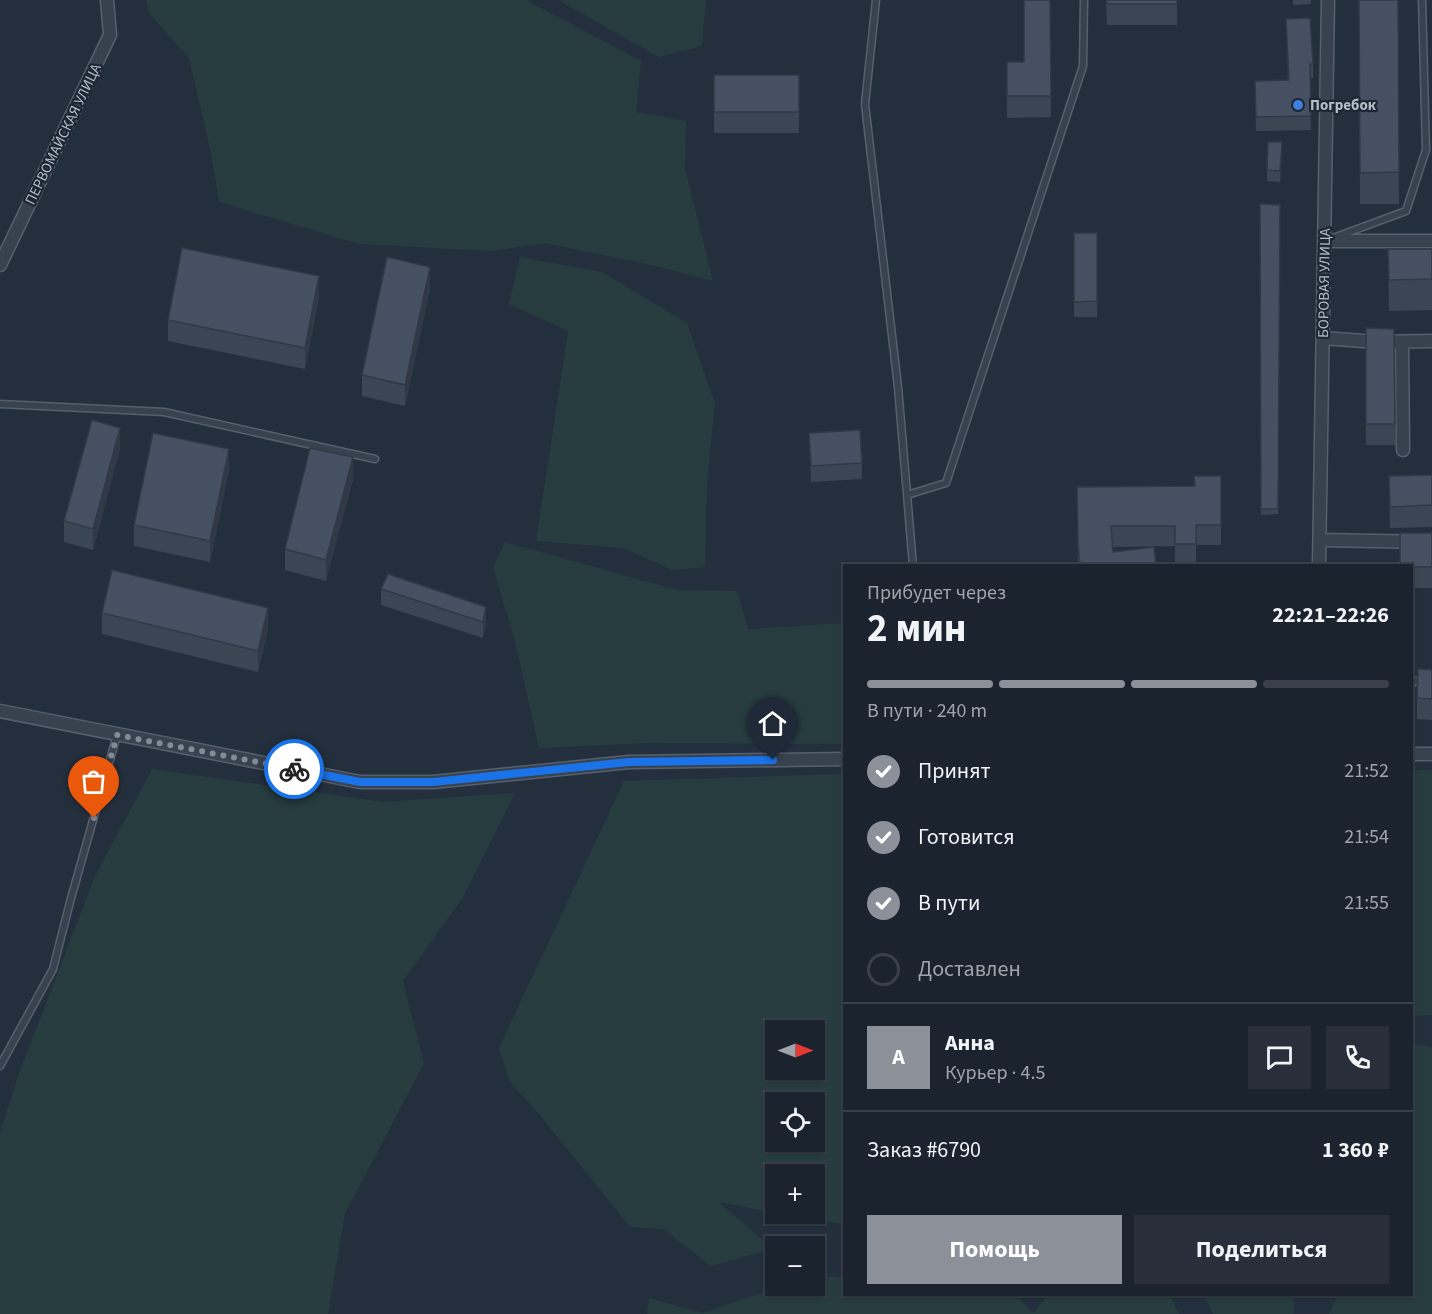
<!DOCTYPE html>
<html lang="ru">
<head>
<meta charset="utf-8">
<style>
	:root { --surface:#1b232e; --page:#282f3a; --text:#f1f3f6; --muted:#a0a4aa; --line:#39404a; --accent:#8c9099 }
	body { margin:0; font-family:"Source Sans 3",sans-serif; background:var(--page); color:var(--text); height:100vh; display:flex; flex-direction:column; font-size:22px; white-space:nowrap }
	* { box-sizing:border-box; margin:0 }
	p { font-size:20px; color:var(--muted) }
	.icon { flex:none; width:33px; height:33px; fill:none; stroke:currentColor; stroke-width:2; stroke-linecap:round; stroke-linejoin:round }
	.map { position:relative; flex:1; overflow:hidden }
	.sheet { position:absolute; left:843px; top:564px; width:570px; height:732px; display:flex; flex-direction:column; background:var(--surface); border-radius:0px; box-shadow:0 2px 4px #0004,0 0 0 2px var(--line) }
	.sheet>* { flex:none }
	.needle { width:39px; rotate:90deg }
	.fabs { position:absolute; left:765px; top:1020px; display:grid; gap:12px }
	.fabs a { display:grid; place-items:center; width:60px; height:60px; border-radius:0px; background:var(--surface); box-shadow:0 2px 4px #0004,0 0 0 2px var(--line); font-size:30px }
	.pin { position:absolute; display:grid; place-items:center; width:51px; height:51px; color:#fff; margin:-62px -26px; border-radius:50% 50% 50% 0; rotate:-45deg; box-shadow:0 0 6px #0007 }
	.pin .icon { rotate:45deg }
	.courier { position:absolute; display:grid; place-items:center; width:60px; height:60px; margin:-30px; border:4px solid #1a73e8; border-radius:50%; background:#fff; color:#222; box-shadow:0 2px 8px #0007 }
	.head em { font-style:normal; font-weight:700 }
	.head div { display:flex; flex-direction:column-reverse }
	.head { display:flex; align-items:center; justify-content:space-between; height:102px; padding:0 24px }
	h1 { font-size:39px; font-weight:700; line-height:45px }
	.bar { display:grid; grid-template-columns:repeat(4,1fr); gap:9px 6px; align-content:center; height:72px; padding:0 24px }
	.bar i { height:8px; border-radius:4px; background:var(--line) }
	.bar .current { background:var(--accent) }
	.bar p { grid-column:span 4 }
	.line { display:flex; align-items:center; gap:15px; padding:0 24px; border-top:2px solid var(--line) }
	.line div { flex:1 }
	.round { display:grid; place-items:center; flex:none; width:63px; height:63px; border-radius:0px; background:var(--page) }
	ol { padding:0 24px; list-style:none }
	li { display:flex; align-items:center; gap:18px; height:66px }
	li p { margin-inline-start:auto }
	li .icon { padding:6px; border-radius:50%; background:var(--accent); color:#fff; stroke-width:4 }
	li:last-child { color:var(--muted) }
	li i { width:33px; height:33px; border:3px solid var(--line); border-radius:50% }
	.cta { display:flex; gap:12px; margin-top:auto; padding:12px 24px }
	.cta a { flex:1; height:69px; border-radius:0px; background:var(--accent); color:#fff; font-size:24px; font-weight:700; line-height:69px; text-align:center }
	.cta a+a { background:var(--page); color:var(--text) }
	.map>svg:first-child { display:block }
</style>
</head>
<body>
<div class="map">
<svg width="1432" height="1314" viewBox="0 0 1432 1314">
	<rect width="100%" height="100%" fill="#242f3e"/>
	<path fill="#263c3f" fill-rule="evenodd" d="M146 0H526L641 61 636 112 686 121 685 169 713 281 651 265 545 243 492 251 359 244 219 202 211 153 189 58 148 12Z
		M558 0H706L702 46 659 57Z
		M520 257 602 272 687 323 715 403 707 483 705 567 672 570 623 548 536 541 568 331 509 304Z
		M505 542 677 590 737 591 748 629 844 623V744L647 743 539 748 515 641 493 568Z
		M152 769 384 802 515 793 462 899 403 981 424 1063 345 1214 328 1314H0V1133L19 1073 95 876Z
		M1412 770H1432V1015L1412 1016Z
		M844 774V1232L839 1223 801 1218 779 1214H814V1174H776L775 1213 719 1202 773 1249 710 1266 664 1229 630 1227 539 1114 510 1082 499 1048 624 781ZM814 1030V1070H776V1030ZM776 1102H814V1142H776Z
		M1412 1044 1432 1047V1314H1329L1338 1295 1412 1294Z
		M828 1277H844V1294L1016 1295V1296L1033 1313 1048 1295H1170L1179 1314H647L649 1298 703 1313 752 1296 794 1286H814L815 1280Z
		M1204 1295H1293L1294 1314H1213Z"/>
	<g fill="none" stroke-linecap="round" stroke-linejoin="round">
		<defs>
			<path id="lane" d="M876 0 865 104 898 387 913 566
				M1333 238 1406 211 1426 150 1422 0
				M0 404 164 412 375 459
				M907 495 946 483 1083 66 1084 0
				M1412 684V681H1432
				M0 1066 53 969 70 902 117 735"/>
			<path id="street" d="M1324 241H1432
				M0 265 110 35 107 0
				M1323 338 1377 342 1432 341
				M1402 342 1403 450
				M1320 540 1432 542
				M1319 566 1328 0
				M0 711 360 782H433L629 762 844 759
				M1412 754H1432"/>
		</defs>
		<use href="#lane" stroke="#565f6c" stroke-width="9"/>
		<use href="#street" stroke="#565f6c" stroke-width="15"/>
		<use href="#lane" stroke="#38414e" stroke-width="6"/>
		<use href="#street" stroke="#38414e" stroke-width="12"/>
	</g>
	<path fill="#3b4654" d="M1050 0 1051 117 1007 118V62H1024Z
		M1106 0H1177V25H1107Z
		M1293 0H1311V4L1293 5Z
		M1359 0H1398L1399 204H1360Z
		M1286 19 1313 64V78H1310L1311 130 1256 131 1255 81 1288 80Z
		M714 75H799V133H714Z
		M1282 153 1280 182 1267 181V170Z
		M1260 204 1280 205 1278 514 1261 515Z
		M1074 233H1097V317H1074Z
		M1388 249H1432V310L1389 311Z
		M430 288 405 406 362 396V375Z
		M319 297 305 369 168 341V320Z
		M1366 328 1394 329 1395 445H1366Z
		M809 433 862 463V479L811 482Z
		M120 449 93 550 64 542V521Z
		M229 470 210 562 134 546V525Z
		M1432 475V527L1390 528 1389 476Z
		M1221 476V545H1196V564H1175V546L1113 547V552L1154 547 1156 566H1078L1077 487 1194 486Z
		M353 479 326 581 285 570V549Z
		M1432 533V588H1412V566Z
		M381 589 486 623 483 638 381 605Z
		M102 613 268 629 258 672 102 634Z
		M1432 670V720L1417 719V698Z"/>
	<path fill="#303945" d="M430 267V288L405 406V385Z
		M319 276V297L305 369V348Z
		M120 428V449L93 550V529Z
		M229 449V470L210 562V541Z
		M353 457V479L326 581V560Z
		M486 607V623L483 638V622Z
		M268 608V629L258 672V651Z"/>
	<path fill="#455162" stroke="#303945" stroke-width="1.5" d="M1024 0H1050L1051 96H1007V62H1024Z
		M1107 0H1177V4H1107Z
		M1359 0H1398L1399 172 1360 173Z
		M1310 18 1313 64H1310L1311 116 1256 117 1255 81 1289 80 1286 19Z
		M714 75H799V112H714Z
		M1268 142H1282L1280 171 1267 170Z
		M1260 204 1280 205 1278 509H1261Z
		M1074 233H1097V301L1074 302Z
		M182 248 319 276 305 348 168 320Z
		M1388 249H1432V279L1389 280Z
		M387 257 430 267 405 385 362 375Z
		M1366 328 1394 329 1395 424H1366Z
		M92 420 120 428 93 529 64 521Z
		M860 430 862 463 811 466 809 433Z
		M153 433 229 449 210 541 134 525Z
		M310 448 353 457 326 560 285 549Z
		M1432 475V505L1390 507 1389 476Z
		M1194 476H1221V525H1196V544H1175V526H1111L1113 552 1154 547 1156 565 1080 566 1078 543 1077 487 1195 486Z
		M1400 533H1432V567H1412V566H1400Z
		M112 570 268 608 258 651 102 613Z
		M388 574 486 607 483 622 381 589Z
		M1418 669 1432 670V699L1417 698Z"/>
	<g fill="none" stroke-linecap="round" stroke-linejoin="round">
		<path stroke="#828b98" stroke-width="6" stroke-dasharray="0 10.8" d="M94 818 117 735 294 769"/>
		<path stroke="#1a73e8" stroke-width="8" d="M294 769 360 782H433L629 762 773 760"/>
	</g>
	<circle fill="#3f7fe0" stroke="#1d2633" stroke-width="2" cx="1298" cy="105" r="6"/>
	<g text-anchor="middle" stroke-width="4.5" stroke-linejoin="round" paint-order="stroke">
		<g font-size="15" font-weight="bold" fill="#b4bcc9" stroke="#1d2633" text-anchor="start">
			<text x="1310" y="110">Погребок</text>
		</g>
		<g font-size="15" fill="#b4bcc9" stroke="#1d2633">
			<text transform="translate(63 134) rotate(-64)" y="5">ПЕРВОМАЙСКАЯ УЛИЦА</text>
			<text transform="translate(1324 283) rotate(-89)" y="5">БОРОВАЯ УЛИЦА</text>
		</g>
	</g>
</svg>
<div class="fabs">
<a><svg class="needle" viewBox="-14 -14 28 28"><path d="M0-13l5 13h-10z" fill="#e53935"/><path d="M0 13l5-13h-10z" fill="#a0a4aa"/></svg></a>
<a><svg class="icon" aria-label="locate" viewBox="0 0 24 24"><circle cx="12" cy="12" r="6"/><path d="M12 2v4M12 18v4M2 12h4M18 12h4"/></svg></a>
<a>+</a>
<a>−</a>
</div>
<div class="pin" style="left:94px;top:818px;background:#ea580c"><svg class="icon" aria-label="bag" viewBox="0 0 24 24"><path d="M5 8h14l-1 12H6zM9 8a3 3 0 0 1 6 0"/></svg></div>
<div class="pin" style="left:773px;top:760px;background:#1f2937"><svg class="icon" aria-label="home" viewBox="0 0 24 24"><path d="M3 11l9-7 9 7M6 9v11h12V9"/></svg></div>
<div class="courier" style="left:294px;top:769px"><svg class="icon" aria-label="bike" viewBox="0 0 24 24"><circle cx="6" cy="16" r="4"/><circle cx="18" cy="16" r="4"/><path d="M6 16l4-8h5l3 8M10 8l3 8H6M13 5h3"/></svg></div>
<section class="sheet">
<div class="head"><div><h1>2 мин</h1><p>Прибудет через</p></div><em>22:21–22:26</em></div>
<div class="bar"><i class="current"></i><i class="current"></i><i class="current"></i><i></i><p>В пути · 240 m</p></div>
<ol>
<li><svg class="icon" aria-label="check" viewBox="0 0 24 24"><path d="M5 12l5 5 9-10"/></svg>Принят<p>21:52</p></li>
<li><svg class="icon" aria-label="check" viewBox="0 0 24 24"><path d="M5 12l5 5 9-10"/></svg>Готовится<p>21:54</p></li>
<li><svg class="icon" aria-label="check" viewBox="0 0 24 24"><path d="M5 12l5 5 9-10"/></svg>В пути<p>21:55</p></li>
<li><i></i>Доставлен</li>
</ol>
<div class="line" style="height:108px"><b class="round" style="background:var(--accent);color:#fff">А</b><div><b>Анна</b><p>Курьер · 4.5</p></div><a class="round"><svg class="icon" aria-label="chat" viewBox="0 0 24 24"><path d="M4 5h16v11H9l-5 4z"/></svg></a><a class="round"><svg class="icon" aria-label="phone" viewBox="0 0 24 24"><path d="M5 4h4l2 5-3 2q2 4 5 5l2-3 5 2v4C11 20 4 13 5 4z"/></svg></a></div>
<div class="line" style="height:78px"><div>Заказ #6790</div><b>1 360 ₽</b></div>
<div class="cta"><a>Помощь</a><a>Поделиться</a></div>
</section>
</div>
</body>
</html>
